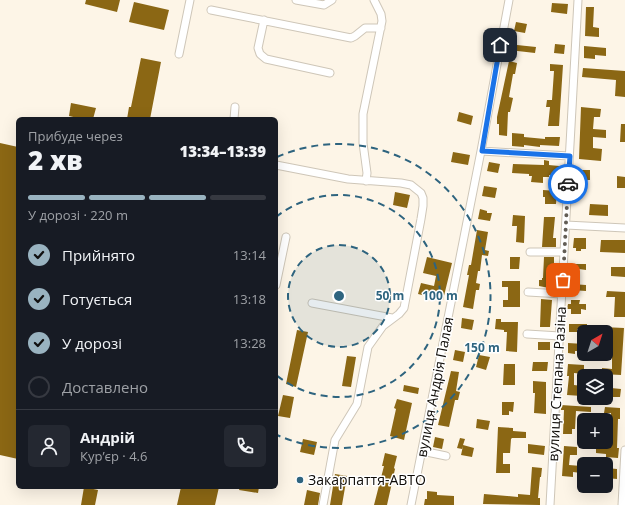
<!DOCTYPE html>
<html lang="uk">
<head>
<meta charset="utf-8">
<style>
	:root { --surface:#171b24; --page:#242831; --text:#f1f3f6; --muted:#9ea1a6; --line:#363941; --accent:#99b3c0 }
	body { margin:0; font-family:"Open Sans",sans-serif; background:var(--page); color:var(--text); height:100vh; display:flex; flex-direction:column; font-size:15px; white-space:nowrap }
	* { box-sizing:border-box; margin:0 }
	p { font-size:13px; color:var(--muted) }
	.icon { flex:none; width:22px; height:22px; fill:none; stroke:currentColor; stroke-width:2; stroke-linecap:round; stroke-linejoin:round }
	.map { position:relative; flex:1; overflow:hidden }
	.sheet { position:absolute; left:16px; top:117px; width:262px; height:372px; display:flex; flex-direction:column; background:var(--surface); border-radius:6px; box-shadow:0 4px 16px #0002 }
	.sheet>* { flex:none }
	.needle { width:26px; rotate:39deg }
	.buttons { position:absolute; left:577px; top:325px; display:grid; gap:8px }
	.buttons a { display:grid; place-items:center; width:36px; height:36px; border-radius:6px; background:var(--surface); box-shadow:0 4px 16px #0002; font-size:20px }
	.pin { position:absolute; display:grid; place-items:center; width:34px; height:34px; color:#fff; margin:-17px; border-radius:8px; box-shadow:0 2px 6px #0006 }
	.courier { position:absolute; display:grid; place-items:center; width:40px; height:40px; margin:-20px; border:3px solid #1a73e8; border-radius:50%; background:#fff; color:#222; box-shadow:0 1px 5px #0007 }
	.summary em { font-style:normal; font-weight:800 }
	.summary div { display:flex; flex-direction:column-reverse }
	.summary { display:flex; align-items:center; justify-content:space-between; height:68px; padding:0 12px }
	h1 { font-size:26px; font-weight:800; line-height:30px }
	.bar { display:grid; grid-template-columns:repeat(4,1fr); gap:6px 4px; align-content:center; height:48px; padding:0 12px }
	.bar i { height:5px; border-radius:3px; background:var(--line) }
	.bar .active { background:var(--accent) }
	.bar p { grid-column:span 4 }
	.line { display:flex; align-items:center; gap:10px; padding:0 12px; border-top:1px solid var(--line) }
	.line div { flex:1 }
	.round { display:grid; place-items:center; flex:none; width:42px; height:42px; border-radius:6px; background:var(--page) }
	ol { padding:0 12px; list-style:none }
	li { display:flex; align-items:center; gap:12px; height:44px }
	li p { margin-inline-start:auto }
	li .icon { padding:4px; border-radius:50%; background:var(--accent); color:#111; stroke-width:4 }
	li:last-child { color:var(--muted) }
	li i { width:22px; height:22px; border:2px solid var(--line); border-radius:50% }
	.map>svg:first-child { display:block }
</style>
</head>
<body>
<div class="map">
<svg width="625" height="505" viewBox="0 0 625 505">
	<rect width="100%" height="100%" fill="#fdf5e7"/>
	<path fill="#8b6714" d="M86 0H120L117 12 85 4Z
		M134 2 169 10 164 30 129 22Z
		M552 3 568 4 567 14 551 12Z
		M586 7H594L593 27 599 28V37L585 36Z
		M516 22 527 24 525 33 514 31Z
		M511 42 517 43V45L536 47 535 53 509 50 510 49 505 47 506 44H511Z
		M555 44 565 45 564 54 554 53Z
		M584 46 606 48V56L595 55V59L584 58Z
		M141 58 161 62 150 119H127L129 107H131Z
		M509 61 517 63 515 74H513L509 97 513 98 510 112H508L507 136 499 135V124H497V117Z
		M550 64 563 65 559 126H548L550 107H546L547 100H552L554 71H550Z
		M583 68 625 71V97L615 96 616 80 582 77Z
		M71 103 96 108 93 119H82L69 116Z
		M581 107 601 109 600 117H594L593 129 606 130V138L593 137V148L602 149 601 161 579 159Z
		M459 112 473 116 471 125 457 121Z
		M621 124H625V142H620Z
		M512 133 524 134V137L545 139V137H560L559 146 540 145V147L524 145V147L512 146Z
		M0 143 18 147V459L0 455Z
		M453 152 470 155 468 165 451 162Z
		M544 160 549 161V165L559 166V176L549 175V177H543V183L531 182 532 176H529V174L512 173 513 164 544 165Z
		M489 162 500 164 498 173 487 171Z
		M579 170H590V180H579Z
		M617 176 625 177V188H617Z
		M484 186 497 188 495 198 482 196Z
		M543 190 557 191 556 204H545V197H543Z
		M395 192 410 195 407 208 393 205Z
		M590 204 608 205V216L589 215Z
		M480 209 487 211V213H492L490 221 478 219Z
		M513 215 525 216 524 243 516 242 517 226H512Z
		M544 217H555L553 238H556V247H542Z
		M477 230 488 232 485 250 489 251 488 256 482 255 480 271H478L476 283 480 284 479 290H476L473 309 463 307 469 275H467L469 265H471Z
		M574 238H586V249H581V251H576V248H573Z
		M601 240H625V253L600 252Z
		M427 257 452 263 443 300 418 294 421 283 434 286 436 276 423 273Z
		M510 257H520L519 269H510Z
		M544 257H554V289L539 286V280H542V278H543Z
		M572 264H586V270L579 269V274H572Z
		M611 267H625V277L611 276Z
		M502 281H520V307H503V300H508V287H502Z
		M571 284 586 285V291L571 290Z
		M607 291 625 292V317H614L615 297H606Z
		M541 299 552 300 550 327H540Z
		M571 300H580L579 304H586V310L581 309V314H571V309H567L568 304H571Z
		M462 318 474 320 472 330 461 328Z
		M496 319H501V322H518L517 352 506 351 507 332H504V330L495 329Z
		M569 324H587V329H577V332H569Z
		M603 327 624 328 621 375 602 374V368L612 369V357L613 340H611V334L603 332Z
		M297 330 308 332 296 387 286 384Z
		M538 342H550V350H538Z
		M568 343 584 344 583 351H575V354L568 353Z
		M455 350 465 352 463 362 453 360Z
		M479 355 490 357 486 370 476 367Z
		M347 356 356 357 351 387 342 386Z
		M533 362H548L547 371H532Z
		M504 364H515V385H503Z
		M568 364 584 365V374L574 373V385L582 386V396L567 395 569 376H567Z
		M451 371 459 372 456 391 460 392 458 400H455L449 427 438 425Z
		M533 381 546 382V414L534 413 535 393H533Z
		M404 385 419 388 418 394 403 391Z
		M611 388 621 389 620 397H610Z
		M283 395 294 397 290 418 278 416Z
		M397 399 412 403 404 440 390 436 396 409 394 408Z
		M502 402H514L513 412 509 411V415H502Z
		M561 405 591 407V412L576 411 575 429H572V434H563L564 410H561Z
		M605 407 620 408V419H618L617 448H619L618 458 606 457V454L596 453V447L606 448V432H608V427H610L611 413H604Z
		M477 419 490 421 488 430 476 428Z
		M498 427 513 428V431L526 432V438H512L511 439 510 453H503V464H510V473H496Z
		M435 437 444 439 442 449 433 447Z
		M460 438 465 439 463 445 474 448 472 457 461 455 463 446 462 449 457 448Z
		M303 439 317 442 314 455 300 452Z
		M528 444 545 446 544 455 528 453Z
		M564 446 577 447V455H570L569 465 581 466V473L573 472V477L562 476Z
		M385 453 397 456 394 468 395 469 387 505H374L384 466H382Z
		M532 467 542 468 541 477H540L538 498H540V505L483 504 484 494 518 497V494L530 495Z
		M606 468 617 469V479L606 478Z
		M335 474 347 476 342 505H330Z
		M84 487 98 490 95 505H81Z
		M181 487H219L215 505H177Z
		M240 487H259L258 493 239 490Z
		M307 490 320 493 318 505H304Z
		M427 491 437 492V495L454 496V505H424L425 499H427Z"/>
	<g fill="none" stroke-linecap="round" stroke-linejoin="round">
		<defs>
			<path id="minor" d="M296 0 324 5 332 0
				M211 10 351 38 355 36 365 28H381
				M264 20 258 48 260 54 266 59 330 73
				M179 54 190 0
				M234 119 235 107
				M481 151 569 156
				M276 165 348 179 401 183 411 185 421 193 423 198V206L421 219 404 308 399 314 383 326 368 347 357 404 335 440 323 505
				M366 181 367 173 363 143V114L382 21 381 14 374 0
				M566 225 625 228
				M530 252H564
				M276 285 286 237
				M528 292 562 294
				M312 303 392 318
				M527 334 560 336
				M422 451 446 456
				M411 505 481 151 509 0
				M550 505 578 0
				M622 505 625 450"/>
		</defs>
		<use href="#minor" stroke="#cec6b8" stroke-width="9"/>
		<use href="#minor" stroke="#fff" stroke-width="7"/>
	</g>
	<g fill="none" stroke-linecap="round" stroke-linejoin="round">
		<path stroke="#625d55" stroke-width="4" stroke-dasharray="0 7.2" d="M563 280 568 184"/>
		<path stroke="#1a73e8" stroke-width="5" d="M500 45 482 151 570 156 568 184"/>
	</g>
	<circle cx="339" cy="296" r="51" fill="#2e647f" fill-opacity=".12"/>
	<g fill="none" stroke="#2e647f" stroke-width="2" stroke-dasharray="7 5">
		<circle cx="339" cy="296" r="51"/>
		<path d="M276 217A101 101 0 1 1 276 375"/>
		<path d="M277 157A152 152 0 1 1 277 435"/>
	</g>
	<circle fill="#2e647f" stroke="#fff" stroke-width="1.5" cx="300" cy="480" r="4"/>
	<g text-anchor="middle" stroke-width="3" stroke-linejoin="round" paint-order="stroke">
		<g font-size="14" fill="#0e0b07" stroke="#fff">
			<text transform="translate(557 384) rotate(-87)" y="5">вулиця Степана Разіна</text>
			<text transform="translate(435 387) rotate(-79)" y="5">вулиця Андрія Палая</text>
		</g>
		<g font-size="14" fill="#0e0b07" stroke="#fff" text-anchor="start">
			<text x="308" y="485">Закарпаття-АВТО</text>
		</g>
	</g>
	<circle cx="339" cy="296" r="6" fill="#2e647f" stroke="#fff" stroke-width="2"/>
	<g font-size="12" text-anchor="middle" font-weight="bold" fill="#2e647f" stroke="#fff" stroke-width="3" stroke-linejoin="round" paint-order="stroke">
		<text x="390" y="300">50 m</text>
		<text x="440" y="300">100 m</text>
		<text x="482" y="352">150 m</text>
	</g>
</svg>
<div class="buttons">
<a><svg class="needle" viewBox="-14 -14 28 28"><path d="M0-13l5 13h-10z" fill="#e53935"/><path d="M0 13l5-13h-10z" fill="#9ea1a6"/></svg></a>
<a><svg class="icon" aria-label="layers" viewBox="0 0 24 24"><path d="M12 4l9 5-9 5-9-5zM3 14l9 5 9-5"/></svg></a>
<a>+</a>
<a>−</a>
</div>
<div class="pin" style="left:563px;top:280px;background:#ea580c"><svg class="icon" aria-label="bag" viewBox="0 0 24 24"><path d="M5 8h14l-1 12H6zM9 8a3 3 0 0 1 6 0"/></svg></div>
<div class="pin" style="left:500px;top:45px;background:#1f2937"><svg class="icon" aria-label="home" viewBox="0 0 24 24"><path d="M3 11l9-7 9 7M6 9v11h12V9"/></svg></div>
<div class="courier" style="left:568px;top:184px"><svg class="icon" aria-label="car" viewBox="0 0 24 24"><path d="M5 17H2v-5l4-1 3-4h7l3 4 3 1v5h-3M9 17h6M6 11h13"/><circle cx="7" cy="17" r="2"/><circle cx="17" cy="17" r="2"/></svg></div>
<section class="sheet">
<div class="summary"><div><h1>2 хв</h1><p>Прибуде через</p></div><em>13:34–13:39</em></div>
<div class="bar"><i class="active"></i><i class="active"></i><i class="active"></i><i></i><p>У дорозі · 220 m</p></div>
<ol>
<li><svg class="icon" aria-label="check" viewBox="0 0 24 24"><path d="M5 12l5 5 9-10"/></svg>Прийнято<p>13:14</p></li>
<li><svg class="icon" aria-label="check" viewBox="0 0 24 24"><path d="M5 12l5 5 9-10"/></svg>Готується<p>13:18</p></li>
<li><svg class="icon" aria-label="check" viewBox="0 0 24 24"><path d="M5 12l5 5 9-10"/></svg>У дорозі<p>13:28</p></li>
<li><i></i>Доставлено</li>
</ol>
<div class="line" style="height:72px"><a class="round"><svg class="icon" aria-label="person" viewBox="0 0 24 24"><circle cx="12" cy="8" r="4"/><path d="M4 21q1-7 8-7t8 7"/></svg></a><div><b>Андрій</b><p>Кур’єр · 4.6</p></div><a class="round"><svg class="icon" aria-label="phone" viewBox="0 0 24 24"><path d="M5 4h4l2 5-3 2q2 4 5 5l2-3 5 2v4C11 20 4 13 5 4z"/></svg></a></div>
</section>
</div>
</body>
</html>
